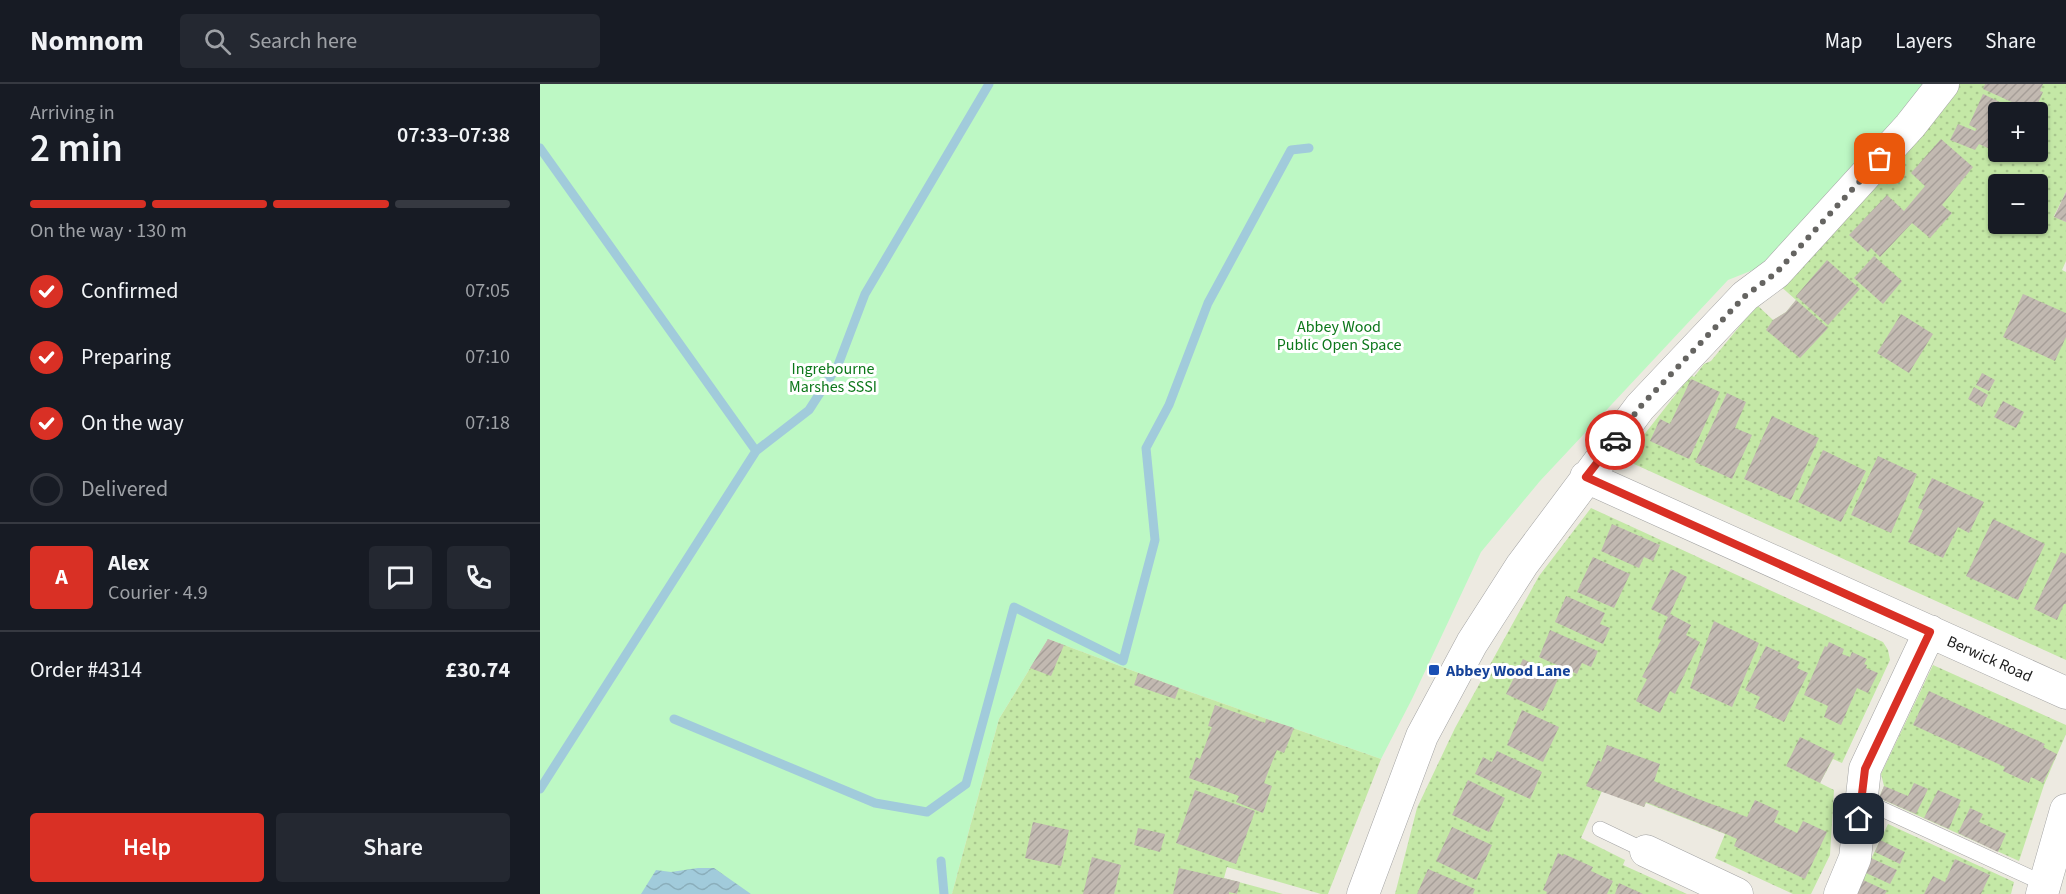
<!DOCTYPE html>
<html lang="en">
<head>
<meta charset="utf-8">
<style>
	:root { --surface:#171b24; --page:#242831; --text:#f1f3f6; --muted:#9ea1a6; --line:#363941; --accent:#d93025 }
	body { margin:0; font-family:"Source Sans 3",sans-serif; background:var(--page); color:var(--text); height:100vh; display:flex; flex-direction:column; font-size:22px; white-space:nowrap }
	* { box-sizing:border-box; margin:0 }
	p { font-size:20px; color:var(--muted) }
	.icon { flex:none; width:33px; height:33px; fill:none; stroke:currentColor; stroke-width:2; stroke-linecap:round; stroke-linejoin:round }
	.map { position:relative; flex:1; overflow:hidden }
	.panel { display:flex; flex-direction:column; background:var(--surface); width:540px }
	.panel>* { flex:none }
	.buttons { position:absolute; left:1448px; top:18px; display:grid; gap:12px }
	.buttons a { display:grid; place-items:center; width:60px; height:60px; border-radius:6px; background:var(--surface); box-shadow:0 2px 4px #0004; font-size:30px }
	.pin { position:absolute; display:grid; place-items:center; width:51px; height:51px; color:#fff; margin:-26px; border-radius:12px; box-shadow:0 3px 9px #0006 }
	.courier { position:absolute; display:grid; place-items:center; width:60px; height:60px; margin:-30px; border:4px solid #d93025; border-radius:50%; background:#fff; color:#222; box-shadow:0 2px 8px #0007 }
	.summary em { font-style:normal; font-weight:600 }
	.summary div { display:flex; flex-direction:column-reverse }
	.summary { display:flex; align-items:center; justify-content:space-between; height:102px; padding:0 30px }
	h1 { font-size:39px; font-weight:600; line-height:45px }
	.bar { display:grid; grid-template-columns:repeat(4,1fr); gap:9px 6px; align-content:center; height:72px; padding:0 30px }
	.bar i { height:8px; border-radius:4px; background:var(--line) }
	.bar .selected { background:var(--accent) }
	.bar p { grid-column:span 4 }
	.line { display:flex; align-items:center; gap:15px; padding:0 30px; border-top:2px solid var(--line) }
	.line div { flex:1 }
	.round { display:grid; place-items:center; flex:none; width:63px; height:63px; border-radius:6px; background:var(--page) }
	ol { padding:0 30px; list-style:none }
	li { display:flex; align-items:center; gap:18px; height:66px }
	li p { margin-inline-start:auto }
	li .icon { padding:6px; border-radius:50%; background:var(--accent); color:#fff; stroke-width:4 }
	li:last-child { color:var(--muted) }
	li i { width:33px; height:33px; border:3px solid var(--line); border-radius:50% }
	.button { display:flex; gap:12px; margin-top:auto; padding:12px 30px }
	.button a { flex:1; height:69px; border-radius:6px; background:var(--accent); color:#fff; font-size:24px; font-weight:600; line-height:69px; text-align:center }
	.button a+a { background:var(--page); color:var(--text) }
	header { display:flex; align-items:center; gap:36px; box-sizing:border-box; height:84px; padding:0 30px; background:var(--surface); border-bottom:2px solid var(--line) }
	header strong { font-size:28px }
	nav { display:flex; gap:33px; margin-inline-start:auto; font-size:21px }
	.search { width:420px; height:54px; background:var(--page); display:flex; align-items:center; gap:15px; box-sizing:border-box; padding:0 21px; border-radius:6px; color:var(--muted); font-size:22px }
	main { display:flex; flex:1; min-height:0 }
	.map>svg:first-child { display:block }
</style>
</head>
<body>
<header>
<strong>Nomnom</strong>
<div class="search"><svg class="icon" aria-label="search" viewBox="0 0 24 24"><circle cx="10" cy="10" r="6"/><path d="M15 15l6 6"/></svg>Search here</div>
<nav><a>Map</a><a>Layers</a><a>Share</a></nav>
</header>
<main>
<section class="panel">
<div class="summary"><div><h1>2 min</h1><p>Arriving in</p></div><em>07:33–07:38</em></div>
<div class="bar"><i class="selected"></i><i class="selected"></i><i class="selected"></i><i></i><p>On the way · 130 m</p></div>
<ol>
<li><svg class="icon" aria-label="check" viewBox="0 0 24 24"><path d="M5 12l5 5 9-10"/></svg>Confirmed<p>07:05</p></li>
<li><svg class="icon" aria-label="check" viewBox="0 0 24 24"><path d="M5 12l5 5 9-10"/></svg>Preparing<p>07:10</p></li>
<li><svg class="icon" aria-label="check" viewBox="0 0 24 24"><path d="M5 12l5 5 9-10"/></svg>On the way<p>07:18</p></li>
<li><i></i>Delivered</li>
</ol>
<div class="line" style="height:108px"><b class="round" style="background:var(--accent);color:#fff">A</b><div><b>Alex</b><p>Courier · 4.9</p></div><a class="round"><svg class="icon" aria-label="chat" viewBox="0 0 24 24"><path d="M4 5h16v11H9l-5 4z"/></svg></a><a class="round"><svg class="icon" aria-label="phone" viewBox="0 0 24 24"><path d="M5 4h4l2 5-3 2q2 4 5 5l2-3 5 2v4C11 20 4 13 5 4z"/></svg></a></div>
<div class="line" style="height:78px"><div>Order #4314</div><b>£30.74</b></div>
<div class="button"><a>Help</a><a>Share</a></div>
</section>
<div class="map">
<svg width="1526" height="810" viewBox="0 0 1526 810">
	<defs>
		<pattern id="garden-dots" width="8" height="8" patternUnits="userSpaceOnUse" patternTransform="scale(1.5)"><rect width="8" height="8" fill="#c4e8a6"/><path d="M2 2h.1M6 6h.1" fill="none" stroke="#a8c68e" stroke-width="1.8" stroke-linecap="round"/></pattern>
		<pattern id="water-waves" width="16" height="10" patternUnits="userSpaceOnUse" patternTransform="scale(1.5)"><rect width="16" height="10" fill="#a1cbdb"/><path d="M0 5q4-4 8 0t8 0" fill="none" stroke="#8aaebb"/></pattern>
		<pattern id="building-hatch" width="6" height="6" patternUnits="userSpaceOnUse" patternTransform="scale(1.5)"><rect width="6" height="6" fill="#c2b9b1"/><path d="M-1 1l2-2M0 6l6-6M5 7l2-2" fill="none" stroke="#a69e98"/></pattern>
	</defs>
	<rect width="100%" height="100%" fill="#edeae1"/>
	<path fill="#bdf8c4" d="M0 0H1387L1223 182 1188 196 1000 397 941 468 872 615 841 675 639 604 508 555 459 635 412 810H0Z"/>
	<path fill="url(#garden-dots)" fill-rule="evenodd" d="M1412 0H1526V108L1514 132 1526 138V177L1522 186 1526 188V576L1094 380 1090 374 1092 366 1151 291 1154 293 1164 280 1171 277 1217 221 1233 236 1246 228 1256 216 1237 199ZM1458 28H1497V68H1458ZM1458 100H1497V140H1458Z
		M1051 424 1343 558 1348 566 1350 576 1302 679 1293 675 1280 699 1294 706 1290 771 1271 810H1253L1175 774 1185 750 1106 719 1104 723 1062 707 1041 754 1085 776 1083 781 1147 810H855L877 724 915 644 999 492Z
		M508 555 639 604 841 675 788 810H781L687 783 684 794 743 810H412L459 635Z
		M1393 581 1526 641V650L1504 701 1479 777 1339 714 1344 702 1341 690Z
		M1348 740 1474 798 1471 810H1314Z"/>
	<path fill="url(#water-waves)" d="M158 784H174L211 810H101L116 786 131 788Z"/>
	<g fill="none" stroke-linecap="round" stroke-linejoin="round">
		<path stroke="#a1cbdb" stroke-width="9" d="M0 64 216 367
			M134 635 335 719 387 728 426 700 474 523 583 577 615 456 606 364 629 321 668 219 751 66 769 64
			M0 705 216 367 269 326 298 281 325 210 449 0
			M401 777 404 810"/>
	</g>
	<path fill="url(#building-hatch)" d="M1445 0H1503L1500 7 1503 8 1494 28 1443 5Z
		M1443 10 1481 28H1458V68H1468L1465 72 1439 60 1435 66 1410 56 1418 40 1435 47 1437 45 1429 41Z
		M1401 55 1433 83 1402 121 1412 129 1390 154 1372 139 1340 173 1331 164 1328 168 1309 151 1347 111 1364 127 1385 102 1371 89Z
		M1526 108V138L1514 133Z
		M1334 172 1362 197 1343 220 1314 194Z
		M1287 176 1320 205 1288 241 1256 212Z
		M1483 210 1526 229V253L1515 277 1463 253Z
		M1256 216 1288 244 1260 274 1226 246 1233 236 1246 228Z
		M1361 230 1393 250 1369 289 1337 269Z
		M1442 289 1455 296 1449 307 1436 301Z
		M1151 295 1180 308 1149 375 1110 357 1120 335 1130 340Z
		M1434 303 1448 311 1442 323 1428 315Z
		M1187 309 1206 318 1195 344 1212 351 1192 395 1155 378Z
		M1463 317 1484 328 1476 344 1454 333Z
		M1232 332 1279 354 1251 416 1204 395Z
		M1283 366 1326 387 1301 438 1258 418Z
		M1338 372 1377 390 1351 449 1311 431Z
		M1392 394 1444 418 1429 449 1418 443 1403 474 1368 458 1383 426 1378 424Z
		M1453 435 1505 460 1478 516 1426 492Z
		M1072 440 1120 461 1113 477 1104 473 1099 484 1061 467Z
		M1521 468 1526 470V520H1524L1517 536 1494 525Z
		M1053 473 1090 490 1074 524 1037 508Z
		M1131 485 1147 493 1130 530 1151 541 1146 551 1160 558 1135 610 1130 607 1120 629 1096 617 1107 595 1102 593 1121 556 1118 554 1128 533 1111 525Z
		M1026 512 1065 529 1060 540 1070 544 1063 560 1015 538Z
		M1174 537 1219 559 1192 623 1150 604Z
		M1010 546 1058 567 1051 583 1042 579 1037 590 999 573Z
		M508 555 524 561 511 592 490 584Z
		M1289 558 1304 565 1302 570 1310 573 1312 568 1327 575 1324 580 1327 581 1326 584 1338 589 1328 609 1317 604 1301 641 1284 633 1288 622 1264 611 1285 562 1287 563Z
		M1226 562 1260 578 1257 584 1268 589 1244 638 1215 624 1220 613 1205 606Z
		M983 575 1019 593 1003 627 966 610Z
		M598 589 639 604 635 615 594 601Z
		M1389 607 1505 660 1503 663 1517 670 1503 699 1491 693 1489 699 1463 687 1465 683 1373 641Z
		M675 621 725 639 726 635 754 644 744 669 737 666 730 683 724 699 732 702 723 729 696 718 699 712 649 694 656 673 660 675 672 643 668 642Z
		M982 626 1019 643 1003 678 967 661Z
		M1260 653 1295 670 1280 699 1246 682Z
		M1067 661 1120 680 1114 697 1158 715 1207 733 1215 716 1239 727 1234 738 1257 749 1263 737 1287 748 1265 795 1194 762 1197 755 1186 750 1106 718 1104 723 1046 702 1058 676 1061 678Z
		M957 667 1002 688 990 715 935 690 943 673 952 678Z
		M928 696 965 714 949 748 912 731Z
		M1374 699 1388 705 1376 730 1339 714 1344 702 1368 712Z
		M655 706 715 727 696 780 636 759Z
		M1398 706 1421 716 1409 745 1384 734Z
		M1430 724 1443 730 1439 738 1466 750 1458 768 1418 749Z
		M493 738 529 746 521 782 485 774Z
		M912 743 952 761 936 796 896 777Z
		M598 744 625 750 620 768 594 761Z
		M1340 756 1365 768 1360 780 1335 768Z
		M1018 769 1023 772 1024 770 1053 783 1051 787 1073 797 1067 810H1006L1007 808 1003 806Z
		M552 773 581 781 574 810H543Z
		M1331 774 1357 786 1350 800 1324 788Z
		M1415 775 1450 791 1441 810H1384L1393 792 1405 798Z
		M639 784 700 798 697 810 689 808V810H633Z
		M888 785 935 805 933 810H877Z
		M1321 795 1347 807 1345 810H1314Z
		M1079 799 1103 810H1075Z"/>
	<g fill="none" stroke-linecap="round" stroke-linejoin="round">
		<defs>
			<path id="lane" d="M1322 716 1505 800
				M1060 745 1106 767"/>
			<path id="street" d="M1046 393 1526 609
				M1106 767 1197 810
				M823 810 882 652 932 559 982 481 1100 323 1205 212 1236 189 1370 42 1403 0
				M1300 810 1315 774 1325 685 1390 547
				M1502 810 1526 726"/>
		</defs>
		<use href="#lane" stroke="#a3a3a3" stroke-width="16"/>
		<use href="#street" stroke="#a3a3a3" stroke-width="33"/>
		<use href="#lane" stroke="#fff" stroke-width="15"/>
		<use href="#street" stroke="#fff" stroke-width="32"/>
	</g>
	<g fill="none" stroke-linecap="round" stroke-linejoin="round">
		<path stroke="#656461" stroke-width="6" stroke-dasharray="0 10.8" d="M1075 356 1100 323 1205 212 1236 189 1340 75"/>
		<path stroke="#d93025" stroke-width="8" d="M1075 356 1046 393 1390 548 1325 685 1319 735"/>
	</g>
	<rect fill="#1a4fb4" stroke="#fff" stroke-width="2" x="888" y="580" width="12" height="12" rx="3"/>
	<g text-anchor="middle" stroke-width="6" stroke-linejoin="round" paint-order="stroke">
		<g font-size="16" fill="#0c771a" stroke="#fff">
			<text x="799" y="248">Abbey Wood<tspan x="799" dy="18">Public Open Space</tspan></text>
			<text x="293" y="290">Ingrebourne<tspan x="293" dy="18">Marshes SSSI</tspan></text>
		</g>
		<g font-size="16" fill="#1c1c1c" stroke="#fff">
			<text transform="translate(1450 574) rotate(24)" y="6">Berwick Road</text>
		</g>
		<g font-size="16" font-weight="bold" fill="#164399" stroke="#fff" text-anchor="start">
			<text x="906" y="592">Abbey Wood Lane</text>
		</g>
	</g>
</svg>
<div class="buttons">
<a>+</a>
<a>−</a>
</div>
<div class="pin" style="left:1340px;top:75px;background:#ea580c"><svg class="icon" aria-label="bag" viewBox="0 0 24 24"><path d="M5 8h14l-1 12H6zM9 8a3 3 0 0 1 6 0"/></svg></div>
<div class="pin" style="left:1319px;top:735px;background:#1f2937"><svg class="icon" aria-label="home" viewBox="0 0 24 24"><path d="M3 11l9-7 9 7M6 9v11h12V9"/></svg></div>
<div class="courier" style="left:1075px;top:356px"><svg class="icon" aria-label="car" viewBox="0 0 24 24"><path d="M5 17H2v-5l4-1 3-4h7l3 4 3 1v5h-3M9 17h6M6 11h13"/><circle cx="7" cy="17" r="2"/><circle cx="17" cy="17" r="2"/></svg></div>
</div>
</main>
</body>
</html>
